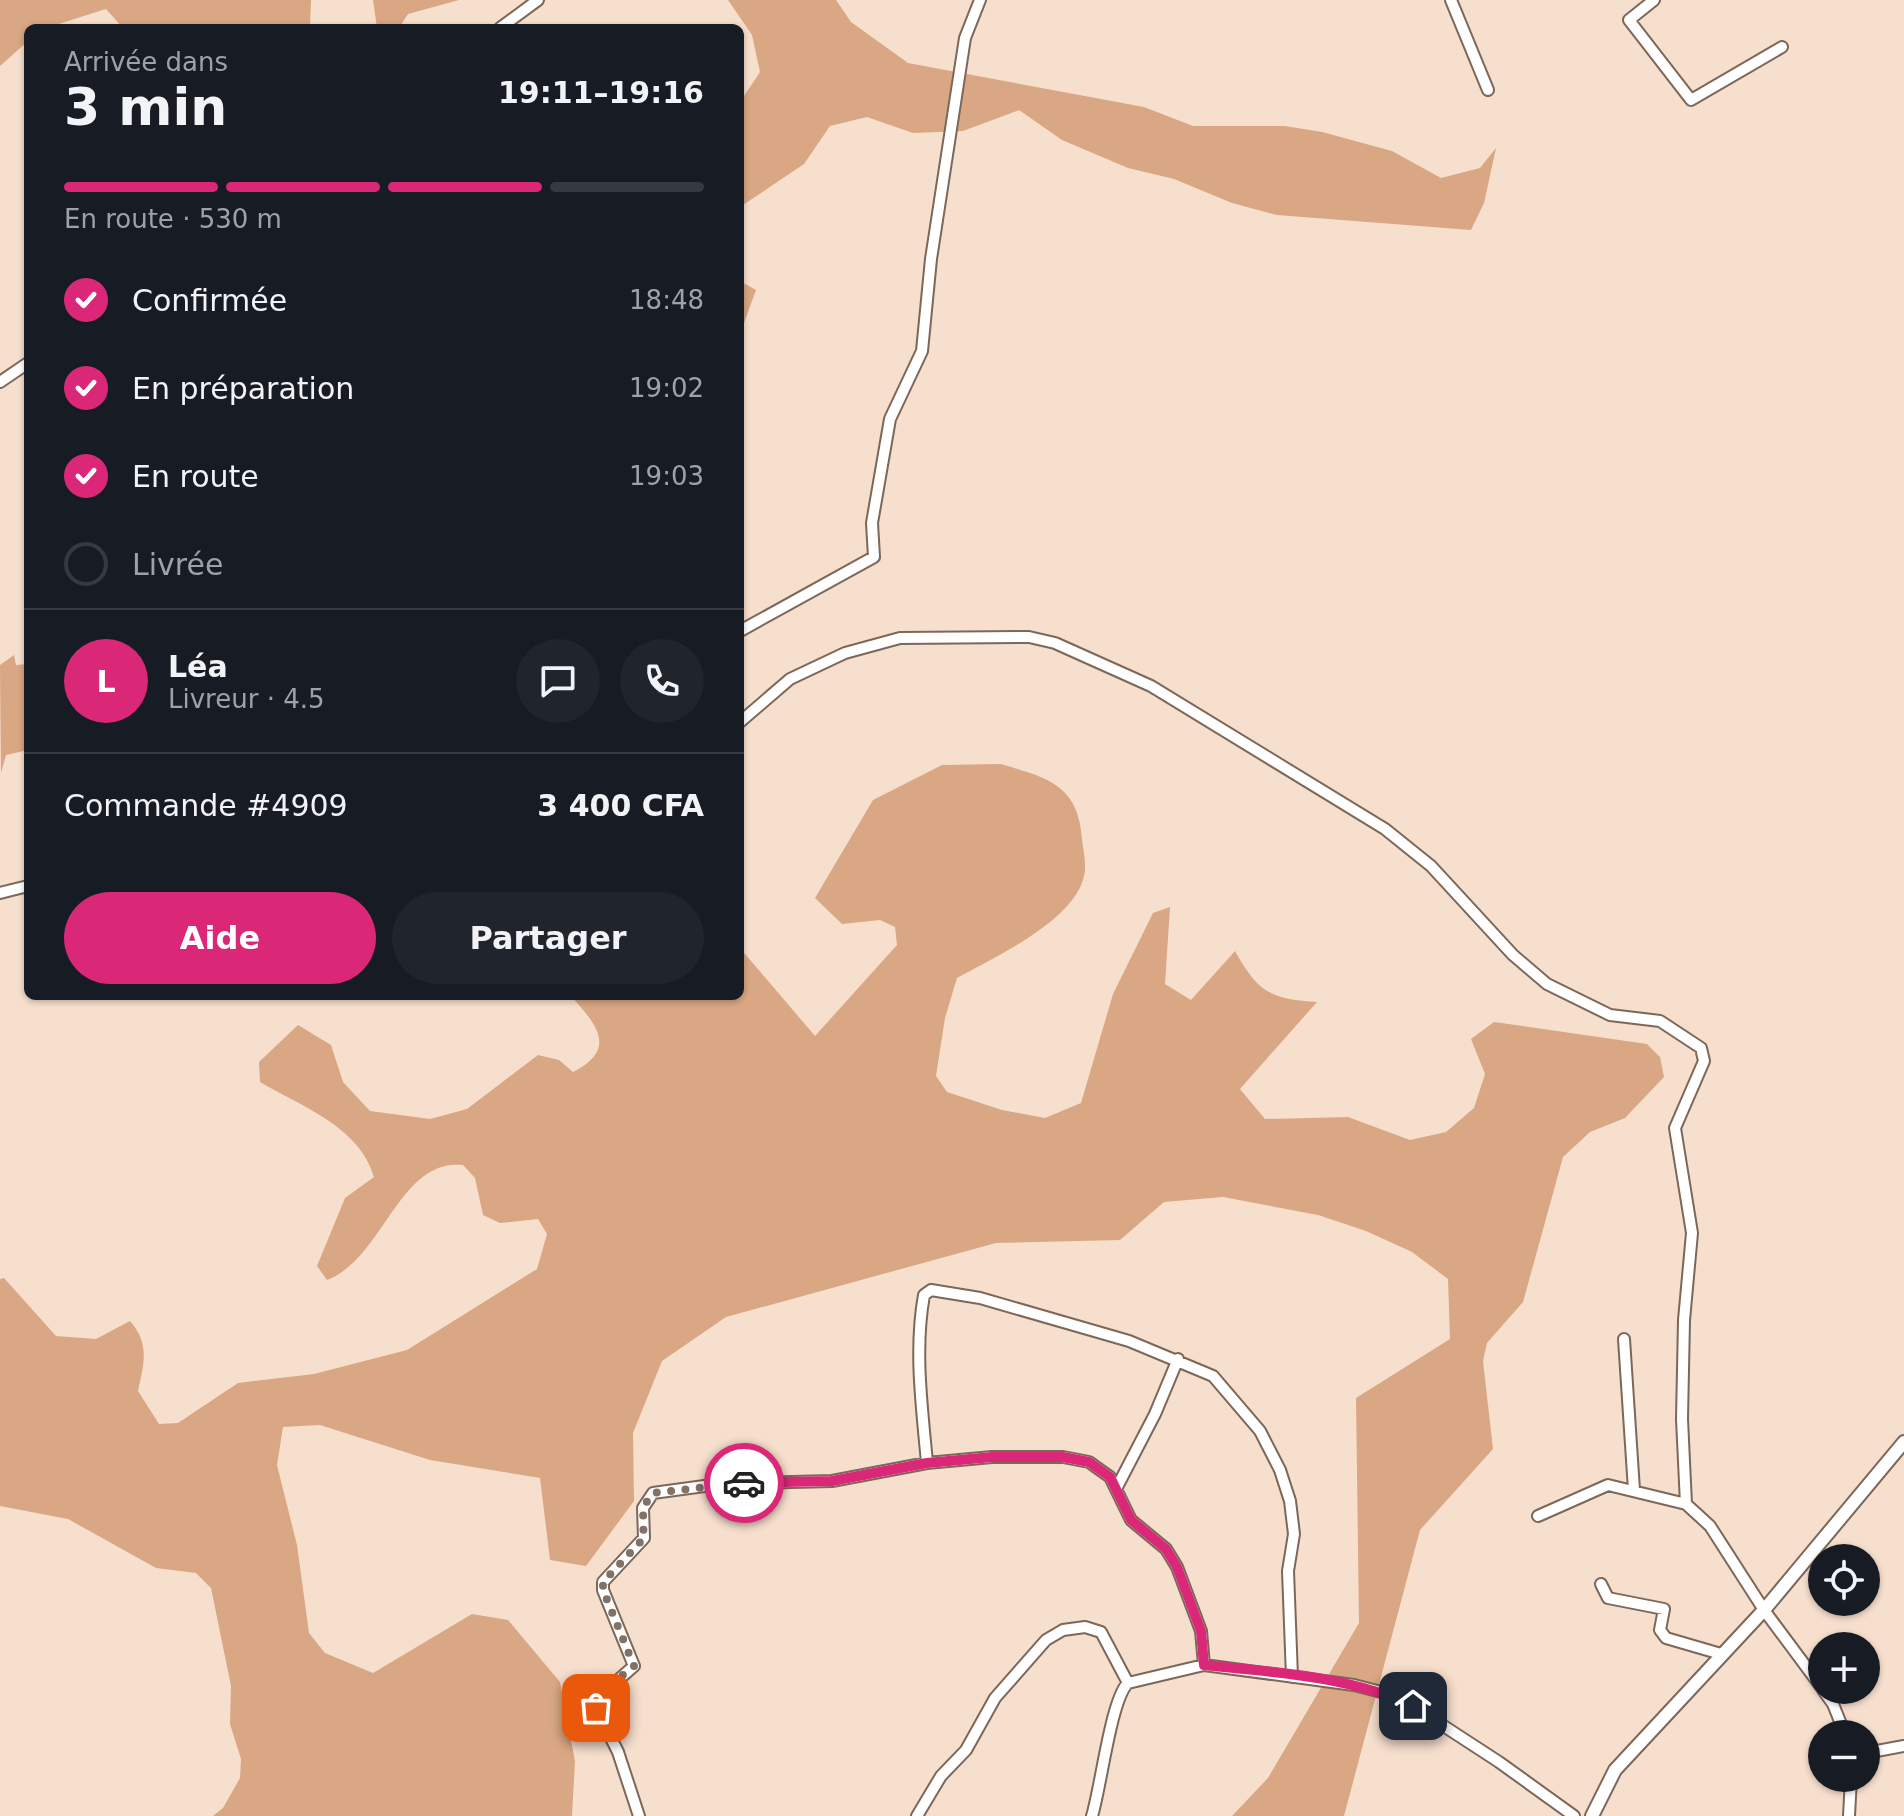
<!DOCTYPE html>
<html lang="fr">
<head>
<meta charset="utf-8">
<style>
	:root { --surface:#171b24; --page:#20242c; --text:#f1f3f6; --muted:#9ea1a6; --line:#363941; --accent:#db2777 }
	body { margin:0; font-family:"DejaVu Sans",sans-serif; background:var(--page); color:var(--text); height:100vh; display:flex; flex-direction:column; font-size:30px; white-space:nowrap }
	* { box-sizing:border-box; margin:0 }
	p { font-size:26px; color:var(--muted) }
	.icon { flex:none; width:44px; height:44px; fill:none; stroke:currentColor; stroke-width:2; stroke-linecap:round; stroke-linejoin:round }
	.map { position:relative; flex:1; overflow:hidden }
	.drawer { position:absolute; left:24px; top:24px; width:720px; height:976px; display:flex; flex-direction:column; background:var(--surface); border-radius:12px; box-shadow:0 2px 6px #0004 }
	.drawer>* { flex:none }
	.tools { position:absolute; left:1808px; top:1544px; display:grid; gap:16px }
	.tools a { display:grid; place-items:center; width:72px; height:72px; border-radius:50%; background:var(--surface); box-shadow:0 2px 6px #0004; font-size:40px }
	.pin { position:absolute; display:grid; place-items:center; width:68px; height:68px; color:#fff; margin:-34px; border-radius:16px; box-shadow:0 4px 12px #0006 }
	.courier { position:absolute; display:grid; place-items:center; width:80px; height:80px; margin:-40px; border:6px solid #db2777; border-radius:50%; background:#fff; color:#222; box-shadow:0 2px 10px #0007 }
	.summary em { font-style:normal; font-weight:600 }
	.summary div { display:flex; flex-direction:column-reverse }
	.summary { display:flex; align-items:center; justify-content:space-between; height:136px; padding:0 40px }
	h1 { font-size:52px; font-weight:600; line-height:60px }
	.bar { display:grid; grid-template-columns:repeat(4,1fr); gap:12px 8px; align-content:center; height:96px; padding:0 40px }
	.bar i { height:10px; border-radius:6px; background:var(--line) }
	.bar .on { background:var(--accent) }
	.bar p { grid-column:span 4 }
	.line { display:flex; align-items:center; gap:20px; padding:0 40px; border-top:2px solid var(--line) }
	.line div { flex:1 }
	.round { display:grid; place-items:center; flex:none; width:84px; height:84px; border-radius:42px; background:var(--page) }
	ol { padding:0 40px; list-style:none }
	li { display:flex; align-items:center; gap:24px; height:88px }
	li p { margin-inline-start:auto }
	li .icon { padding:8px; border-radius:50%; background:var(--accent); color:#fff; stroke-width:4 }
	li:last-child { color:var(--muted) }
	li i { width:44px; height:44px; border:4px solid var(--line); border-radius:50% }
	.button { display:flex; gap:16px; margin-top:auto; padding:16px 40px }
	.button a { flex:1; height:92px; border-radius:48px; background:var(--accent); color:#fff; font-size:32px; font-weight:600; line-height:92px; text-align:center }
	.button a+a { background:var(--page); color:var(--text) }
	.map>svg:first-child { display:block }
</style>
</head>
<body>
<div class="map">
<svg width="1904" height="1816" viewBox="0 0 1904 1816">
	<rect width="100%" height="100%" fill="#f7dfce"/>
	<path fill="#d9a783" d="M0 0H311L310 28H123L106 9 46 28H28V41L0 66Z
		M373 0H459L408 14 399 28H377Z
		M728 0H836L851 22 908 63 1144 107 1193 126H1285L1322 132 1392 151 1441 178 1480 168 1496 148 1484 203 1471 230 1277 215 1232 203 1174 179 1128 168 1062 140 1019 110 963 131 913 133 867 117 830 126 804 164 740 207V102L760 72 752 35Z
		M740 281 756 290 740 334Z
		M14 655 16 665 28 664V750L6 755 1 773 0 665Z
		M1001 764C1047 778 1078 784 1082 839 1083 850 1087 865 1084 876 1074 921 995 957 957 978L945 1018 936 1076 947 1092 1002 1110 1045 1118 1081 1103 1113 994 1153 913 1170 907 1165 984 1191 1000 1235 951C1258 992 1270 999 1317 1002L1240 1089 1265 1119 1348 1117 1410 1140 1446 1132 1474 1108 1485 1074 1471 1039 1494 1022 1647 1044 1660 1057 1664 1077 1625 1118 1590 1132 1563 1157 1523 1302 1487 1343 1483 1361 1493 1449 1420 1530 1344 1816H1232L1268 1778 1359 1623 1356 1398 1450 1339 1448 1279 1412 1252 1366 1231 1318 1215 1223 1197 1164 1202 1120 1240 996 1243 726 1317 662 1361 633 1433 634 1501 586 1566 550 1560 540 1478 430 1460 320 1425 283 1427 277 1465 297 1545 309 1633 325 1653 373 1673 472 1614 508 1620 560 1682 575 1761 572 1816H213L223 1808 240 1778 241 1759 230 1724 231 1686 211 1588 196 1573 156 1568 68 1519 0 1506V1279L4 1278 56 1336 96 1339 130 1321C150 1344 144 1363 138 1391L159 1424 178 1423 238 1383 314 1374 407 1350 537 1269 547 1234 538 1219 500 1223 483 1215 475 1178 463 1165C399 1158 384 1258 327 1280L317 1266 345 1198 374 1177C360 1127 301 1106 260 1082L259 1062 298 1025 331 1045 343 1082 370 1111 430 1119 467 1109 538 1055 559 1060 573 1072C618 1049 597 1025 571 996H740V948L815 1036 897 945 895 927 880 920 842 924 815 898 873 800 942 765Z"/>
	<g fill="none" stroke-linecap="round" stroke-linejoin="round">
		<defs>
			<path id="minor" d="M1451 0 1488 90
				M1654 0 1629 20 1691 100 1782 47
				M500 28 538 0
				M0 382 28 363
				M740 631 874 557 872 523 890 419 922 351 931 259 965 38 980 0
				M740 722 790 679 845 653 900 638 1029 637 1055 643 1151 686 1385 829 1431 866 1513 955 1547 984 1610 1015 1660 1021 1701 1048 1704 1061 1675 1128 1692 1233 1684 1320 1682 1419 1686 1504
				M0 893 28 886
				M1624 1339 1634 1490
				M927 1463C922 1407 914 1350 924 1295L931 1290 980 1298 1129 1341 1213 1376 1260 1431 1280 1470 1290 1501 1294 1534 1288 1571 1292 1677
				M1116 1489 1155 1414 1178 1359
				M1538 1516 1608 1485 1686 1504 1710 1526 1764 1610 1822 1688
				M1601 1584 1608 1598 1664 1609 1660 1630 1666 1638 1721 1654
				M1823 1690 1833 1704 1845 1734
				M1866 1753 1904 1746
				M639 1816 618 1752 596 1708 600 1696 634 1666 603 1590V1582L644 1538 643 1508 653 1493 719 1484 832 1481 927 1463 992 1457H1063L1089 1462 1110 1477 1131 1520 1166 1549 1177 1567 1201 1631 1204 1665
				M917 1816 941 1776 966 1750 995 1698 1046 1640 1063 1630 1085 1627 1101 1632 1128 1683 1204 1665 1354 1685 1389 1694 1413 1706 1499 1762 1574 1816
				M1092 1816C1101 1787 1111 1699 1128 1683
				M1849 1816 1851 1778"/>
			<path id="tertiary" d="M1592 1816 1615 1770 1764 1610 1904 1442"/>
		</defs>
		<use href="#minor" stroke="#7c6759" stroke-width="14"/>
		<use href="#tertiary" stroke="#7c6759" stroke-width="16"/>
		<use href="#minor" stroke="#fff" stroke-width="10"/>
		<use href="#tertiary" stroke="#fff" stroke-width="12"/>
	</g>
	<g fill="none" stroke-linecap="round" stroke-linejoin="round">
		<path stroke="#817269" stroke-width="8" stroke-dasharray="0 14.4" d="M596 1708 608 1687 634 1666 603 1590V1582L644 1538C643 1521 640 1507 653 1493L744 1483"/>
		<path stroke="#db2777" stroke-width="10" d="M744 1483 832 1481 927 1463 992 1457H1063L1089 1462 1110 1477 1131 1520 1166 1549 1177 1567 1201 1631 1204 1665C1273 1672 1350 1676 1413 1706"/>
	</g>
</svg>
<div class="tools">
<a><svg class="icon" aria-label="locate" viewBox="0 0 24 24"><circle cx="12" cy="12" r="6"/><path d="M12 2v4M12 18v4M2 12h4M18 12h4"/></svg></a>
<a>+</a>
<a>−</a>
</div>
<div class="pin" style="left:596px;top:1708px;background:#ea580c"><svg class="icon" aria-label="bag" viewBox="0 0 24 24"><path d="M5 8h14l-1 12H6zM9 8a3 3 0 0 1 6 0"/></svg></div>
<div class="pin" style="left:1413px;top:1706px;background:#1f2937"><svg class="icon" aria-label="home" viewBox="0 0 24 24"><path d="M3 11l9-7 9 7M6 9v11h12V9"/></svg></div>
<div class="courier" style="left:744px;top:1483px"><svg class="icon" aria-label="car" viewBox="0 0 24 24"><path d="M5 17H2v-5l4-1 3-4h7l3 4 3 1v5h-3M9 17h6M6 11h13"/><circle cx="7" cy="17" r="2"/><circle cx="17" cy="17" r="2"/></svg></div>
<section class="drawer">
<div class="summary"><div><h1>3 min</h1><p>Arrivée dans</p></div><em>19:11–19:16</em></div>
<div class="bar"><i class="on"></i><i class="on"></i><i class="on"></i><i></i><p>En route · 530 m</p></div>
<ol>
<li><svg class="icon" aria-label="check" viewBox="0 0 24 24"><path d="M5 12l5 5 9-10"/></svg>Confirmée<p>18:48</p></li>
<li><svg class="icon" aria-label="check" viewBox="0 0 24 24"><path d="M5 12l5 5 9-10"/></svg>En préparation<p>19:02</p></li>
<li><svg class="icon" aria-label="check" viewBox="0 0 24 24"><path d="M5 12l5 5 9-10"/></svg>En route<p>19:03</p></li>
<li><i></i>Livrée</li>
</ol>
<div class="line" style="height:144px"><b class="round" style="background:var(--accent);color:#fff">L</b><div><b>Léa</b><p>Livreur · 4.5</p></div><a class="round"><svg class="icon" aria-label="chat" viewBox="0 0 24 24"><path d="M4 5h16v11H9l-5 4z"/></svg></a><a class="round"><svg class="icon" aria-label="phone" viewBox="0 0 24 24"><path d="M5 4h4l2 5-3 2q2 4 5 5l2-3 5 2v4C11 20 4 13 5 4z"/></svg></a></div>
<div class="line" style="height:104px"><div>Commande #4909</div><b>3 400 CFA</b></div>
<div class="button"><a>Aide</a><a>Partager</a></div>
</section>
</div>
</body>
</html>
